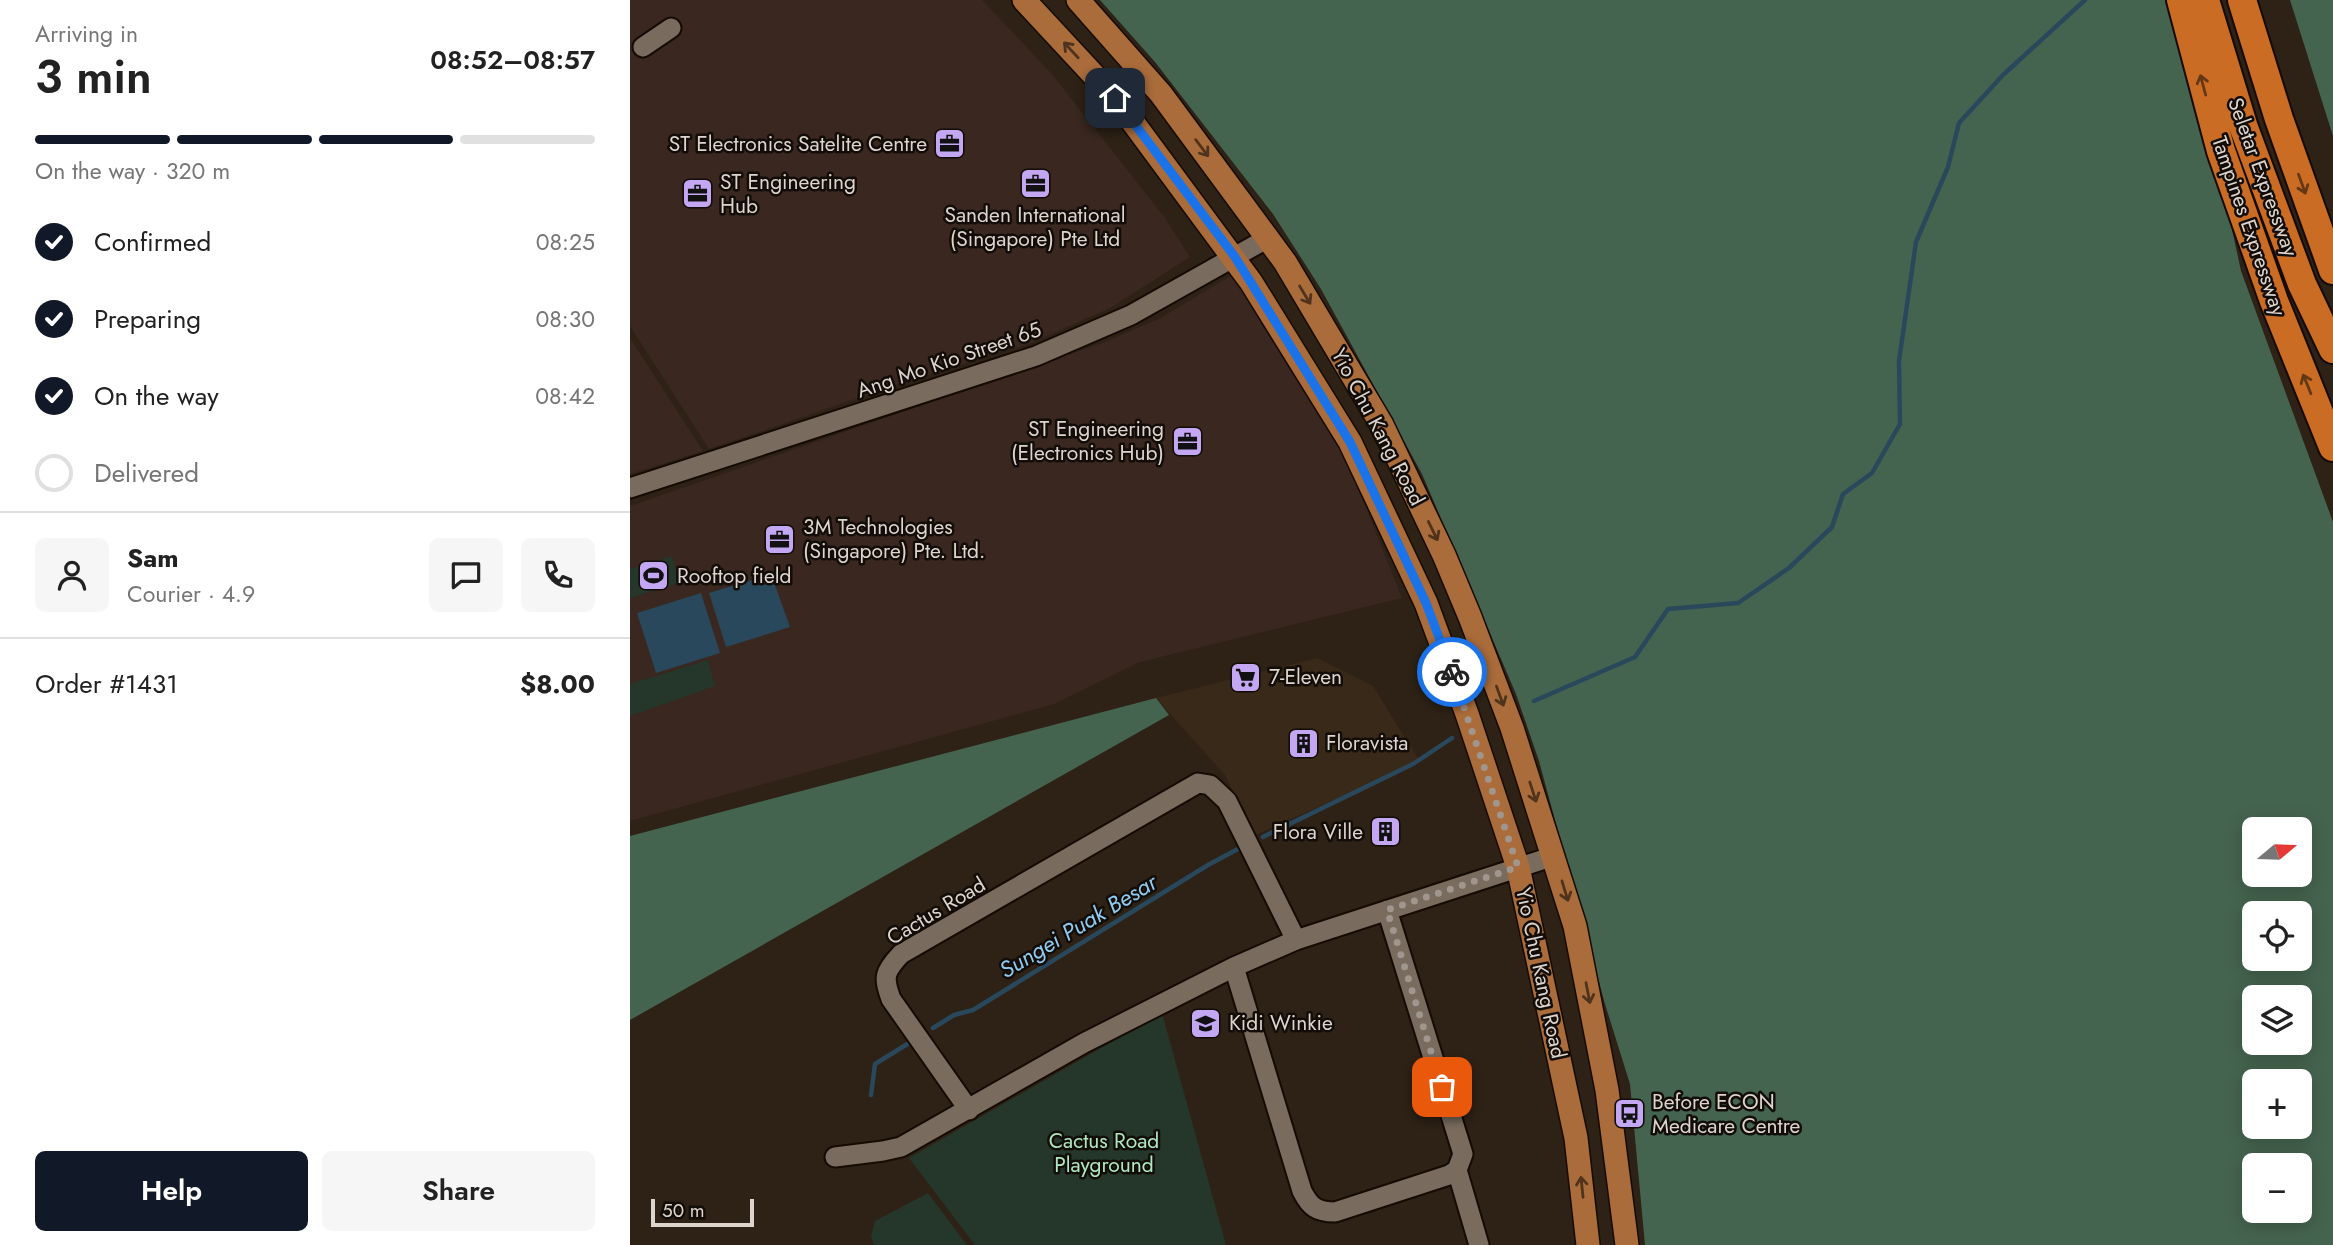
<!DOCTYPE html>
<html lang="en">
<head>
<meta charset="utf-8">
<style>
	:root { --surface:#fff; --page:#f6f6f6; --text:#222; --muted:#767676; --line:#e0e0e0; --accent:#111827 }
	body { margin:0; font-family:Jost,sans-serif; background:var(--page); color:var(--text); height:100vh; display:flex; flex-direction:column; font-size:26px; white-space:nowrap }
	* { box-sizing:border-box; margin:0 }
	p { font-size:23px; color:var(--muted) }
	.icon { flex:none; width:38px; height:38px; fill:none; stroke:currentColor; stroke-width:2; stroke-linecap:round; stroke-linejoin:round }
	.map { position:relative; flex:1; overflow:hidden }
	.drawer { display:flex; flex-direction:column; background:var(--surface); width:630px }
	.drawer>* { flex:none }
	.needle { width:46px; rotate:71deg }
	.buttons { position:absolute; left:1612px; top:817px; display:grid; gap:14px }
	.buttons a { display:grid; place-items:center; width:70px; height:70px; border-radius:10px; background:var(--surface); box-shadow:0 4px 18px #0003; font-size:35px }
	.scale { position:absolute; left:21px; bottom:18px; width:103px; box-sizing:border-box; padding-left:7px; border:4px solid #ddd4cd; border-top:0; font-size:19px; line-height:24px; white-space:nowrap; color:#ddd4cd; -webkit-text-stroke:5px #120d08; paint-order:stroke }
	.pin { position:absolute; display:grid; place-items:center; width:60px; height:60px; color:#fff; margin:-30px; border-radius:14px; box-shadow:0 4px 10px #0006 }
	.courier { position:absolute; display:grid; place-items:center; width:70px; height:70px; margin:-35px; border:5px solid #1a73e8; border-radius:50%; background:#fff; color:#222; box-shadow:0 2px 9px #0007 }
	.head em { font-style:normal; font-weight:600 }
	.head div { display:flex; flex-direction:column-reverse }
	.head { display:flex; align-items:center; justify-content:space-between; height:119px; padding:0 35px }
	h1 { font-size:46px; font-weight:600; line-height:52px }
	.bar { display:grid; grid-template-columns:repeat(4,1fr); gap:10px 7px; align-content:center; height:84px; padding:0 35px }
	.bar i { height:9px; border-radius:5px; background:var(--line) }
	.bar .current { background:var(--accent) }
	.bar p { grid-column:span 4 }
	.line { display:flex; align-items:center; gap:18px; padding:0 35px; border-top:2px solid var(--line) }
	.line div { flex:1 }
	.round { display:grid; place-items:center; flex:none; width:74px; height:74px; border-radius:10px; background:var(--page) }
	ol { padding:0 35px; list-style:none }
	li { display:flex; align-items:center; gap:21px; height:77px }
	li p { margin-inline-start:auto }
	li .icon { padding:7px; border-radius:50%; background:var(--accent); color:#fff; stroke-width:4 }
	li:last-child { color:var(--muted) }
	li i { width:38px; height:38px; border:4px solid var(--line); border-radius:50% }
	.button { display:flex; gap:14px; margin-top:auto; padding:14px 35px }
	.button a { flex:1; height:80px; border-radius:10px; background:var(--accent); color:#fff; font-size:28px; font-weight:600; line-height:80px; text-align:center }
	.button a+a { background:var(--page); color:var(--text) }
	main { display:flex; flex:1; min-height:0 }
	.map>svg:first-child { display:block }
</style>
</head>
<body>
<main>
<section class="drawer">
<div class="head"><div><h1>3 min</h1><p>Arriving in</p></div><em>08:52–08:57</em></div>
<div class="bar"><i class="current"></i><i class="current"></i><i class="current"></i><i></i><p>On the way · 320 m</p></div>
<ol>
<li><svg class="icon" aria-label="check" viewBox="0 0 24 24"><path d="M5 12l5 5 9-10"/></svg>Confirmed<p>08:25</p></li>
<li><svg class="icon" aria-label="check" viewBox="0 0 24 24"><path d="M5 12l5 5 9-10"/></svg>Preparing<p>08:30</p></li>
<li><svg class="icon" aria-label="check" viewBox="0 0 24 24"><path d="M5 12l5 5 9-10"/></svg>On the way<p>08:42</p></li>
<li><i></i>Delivered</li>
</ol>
<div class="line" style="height:126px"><a class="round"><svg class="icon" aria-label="person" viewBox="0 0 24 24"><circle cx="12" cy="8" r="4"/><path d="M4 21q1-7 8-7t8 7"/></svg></a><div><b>Sam</b><p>Courier · 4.9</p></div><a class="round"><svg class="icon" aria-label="chat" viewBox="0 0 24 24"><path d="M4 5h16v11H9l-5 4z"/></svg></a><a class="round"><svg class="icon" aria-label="phone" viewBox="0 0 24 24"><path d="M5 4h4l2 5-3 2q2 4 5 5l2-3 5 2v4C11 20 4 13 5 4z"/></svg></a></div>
<div class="line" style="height:91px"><div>Order #1431</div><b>$8.00</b></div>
<div class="button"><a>Help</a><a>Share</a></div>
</section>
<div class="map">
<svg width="1703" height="1245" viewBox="0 0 1703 1245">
	<rect width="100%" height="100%" fill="#2e2216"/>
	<path fill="#392918" d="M687 658 743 686 790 762 625 835 595 775 526 698Z"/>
	<path fill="#392720" d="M0 0H352L421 73 535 218 560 257 480 308 401 343 275 382 79 449 0 326Z
		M610 270 701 419 772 598 510 662 424 704 0 821V506L475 342 529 319Z
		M0 338 73 451 0 474Z"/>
	<path fill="#24372a" d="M42 556 49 583 0 598V569Z
		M78 660 85 686 0 716V684Z
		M532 1013 596 1245H345L279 1158Z
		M298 1193 337 1245H244L241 1236 245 1221Z"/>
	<path fill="#45644f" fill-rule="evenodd" d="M470 0H1539L1589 169 1611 271 1703 522V1245H1015L1000 1084 975 1004 909 761 886 694 792 474 691 289 643 214 525 62ZM1624 830H1670V875H1624ZM1624 914H1670V959H1624ZM1624 998H1670V1043H1624ZM1624 1082H1670V1127H1624ZM1624 1166H1670V1211H1624Z
		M1660 0H1703V136Z
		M526 698 539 715 0 1020V836Z"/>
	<path fill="#29485c" d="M141 574 160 627 96 647 79 593Z
		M71 593 90 653 26 673 7 613Z"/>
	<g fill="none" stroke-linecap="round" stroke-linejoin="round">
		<path stroke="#29485c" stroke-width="4.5" d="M904 701 1005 657 1038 609 1108 603 1159 568 1202 527 1213 494 1242 473 1270 424 1269 361 1286 242 1318 167 1329 123 1373 75 1455 0
			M633 837 783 764 822 738
			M303 1028 324 1015 343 1010 578 865 608 849
			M241 1095 245 1064 279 1043"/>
		<defs>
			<path id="minor" d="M13 47 41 28
				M0 488 406 356 501 315 638 238
				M604 967 672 1191C680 1207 687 1212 705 1212L819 1175 827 1170 833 1154 757 910
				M339 1110 261 999C253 977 254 972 271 954L568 783 580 785 597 801 666 940
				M205 1157 253 1151 271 1147 454 1043 604 967 666 940 924 856
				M827 1170 849 1245"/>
			<path id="major" d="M394 0 485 98 621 282 720 442 796 603 837 714 888 867 946 1138 958 1245
				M448 0 531 94 655 262 752 425 814 555 840 617 882 728 945 926 977 1090 997 1245"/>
			<path id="highway" d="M1551 0 1591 151 1644 301 1703 447
				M1575 0 1614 128 1672 284 1703 349
				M1612 0 1649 119 1703 270"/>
		</defs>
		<use href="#minor" stroke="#160b03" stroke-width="23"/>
		<use href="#major" stroke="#160b03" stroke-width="26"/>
		<use href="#highway" stroke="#160b03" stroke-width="32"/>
		<use href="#minor" stroke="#796b5e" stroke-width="19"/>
		<use href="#major" stroke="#aa6c3b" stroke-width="23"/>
		<use href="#highway" stroke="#ca6c24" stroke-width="28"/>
	</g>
	<defs><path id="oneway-shaft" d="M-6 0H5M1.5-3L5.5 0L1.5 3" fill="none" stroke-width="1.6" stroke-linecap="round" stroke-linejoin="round" transform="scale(1.75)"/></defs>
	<g stroke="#4f331c">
		<use href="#oneway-shaft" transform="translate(441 50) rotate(-133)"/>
		<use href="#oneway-shaft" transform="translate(572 148) rotate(53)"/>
		<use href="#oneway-shaft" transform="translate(675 295) rotate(59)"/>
		<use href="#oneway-shaft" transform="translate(803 531) rotate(64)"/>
		<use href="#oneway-shaft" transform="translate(870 696) rotate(70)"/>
		<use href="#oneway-shaft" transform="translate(903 792) rotate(72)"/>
		<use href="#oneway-shaft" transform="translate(935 891) rotate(73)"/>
		<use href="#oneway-shaft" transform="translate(958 993) rotate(79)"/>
		<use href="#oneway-shaft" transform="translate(952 1187) rotate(-96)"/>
	</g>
	<g stroke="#653815">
		<use href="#oneway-shaft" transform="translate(1573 85) rotate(-105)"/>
		<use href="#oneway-shaft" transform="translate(1672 184) rotate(70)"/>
		<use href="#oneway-shaft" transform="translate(1677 384) rotate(-112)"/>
	</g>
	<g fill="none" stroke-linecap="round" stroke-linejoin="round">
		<path stroke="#a0968d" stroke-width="7" stroke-dasharray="0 12.6" d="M812 1087 757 910 888 867 822 672"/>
		<path stroke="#1a73e8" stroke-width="9" d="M485 98 605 257 720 442 796 603 822 672"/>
	</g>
	<defs>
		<symbol id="office-square" viewBox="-11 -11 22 22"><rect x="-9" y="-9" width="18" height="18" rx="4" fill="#c3a7f2" stroke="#120d08"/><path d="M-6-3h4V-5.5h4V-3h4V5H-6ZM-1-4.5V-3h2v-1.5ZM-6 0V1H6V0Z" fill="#111"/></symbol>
		<symbol id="stadium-square" viewBox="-11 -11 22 22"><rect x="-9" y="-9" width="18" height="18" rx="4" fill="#c3a7f2" stroke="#120d08"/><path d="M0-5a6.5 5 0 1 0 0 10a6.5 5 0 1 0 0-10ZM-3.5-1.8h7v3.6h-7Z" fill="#111"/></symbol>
		<symbol id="supermarket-square" viewBox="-11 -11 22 22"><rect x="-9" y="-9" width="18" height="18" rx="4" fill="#c3a7f2" stroke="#120d08"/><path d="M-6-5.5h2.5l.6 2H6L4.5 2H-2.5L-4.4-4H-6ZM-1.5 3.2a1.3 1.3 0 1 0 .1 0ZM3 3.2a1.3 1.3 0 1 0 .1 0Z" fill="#111"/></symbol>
		<symbol id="building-square" viewBox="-11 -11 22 22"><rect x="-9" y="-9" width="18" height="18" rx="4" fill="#c3a7f2" stroke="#120d08"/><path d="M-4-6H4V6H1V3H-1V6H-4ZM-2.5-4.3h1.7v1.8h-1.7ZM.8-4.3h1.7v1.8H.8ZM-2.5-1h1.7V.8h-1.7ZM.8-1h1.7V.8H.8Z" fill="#111"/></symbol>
		<symbol id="school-square" viewBox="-11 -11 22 22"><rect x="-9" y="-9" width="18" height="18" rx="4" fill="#c3a7f2" stroke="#120d08"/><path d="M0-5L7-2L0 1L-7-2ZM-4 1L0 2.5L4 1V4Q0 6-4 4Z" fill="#111"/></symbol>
		<symbol id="bus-square" viewBox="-11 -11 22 22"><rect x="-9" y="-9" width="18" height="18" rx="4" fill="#c3a7f2" stroke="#120d08"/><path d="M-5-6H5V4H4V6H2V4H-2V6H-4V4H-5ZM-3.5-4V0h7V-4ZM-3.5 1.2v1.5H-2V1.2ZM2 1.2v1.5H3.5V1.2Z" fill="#111"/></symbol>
	</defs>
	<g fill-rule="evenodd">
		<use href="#office-square" x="302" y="126" width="35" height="35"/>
		<use href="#office-square" x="388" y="166" width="35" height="35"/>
		<use href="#office-square" x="50" y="176" width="35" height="35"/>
		<use href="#office-square" x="540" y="424" width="35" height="35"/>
		<use href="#office-square" x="132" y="522" width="35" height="35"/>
		<use href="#stadium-square" x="6" y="558" width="35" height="35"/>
		<use href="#supermarket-square" x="598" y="660" width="35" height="35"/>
		<use href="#building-square" x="656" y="726" width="35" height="35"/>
		<use href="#building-square" x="738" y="814" width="35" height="35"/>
		<use href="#school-square" x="558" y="1006" width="35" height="35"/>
		<use href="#bus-square" x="982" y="1096" width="35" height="35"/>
	</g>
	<g text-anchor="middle" stroke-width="5" stroke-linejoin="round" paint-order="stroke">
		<g font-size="21" fill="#ddd4cd" stroke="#120d08" text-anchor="start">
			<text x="297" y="151" text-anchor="end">ST Electronics Satelite Centre</text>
			<text x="90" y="189">ST Engineering<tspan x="90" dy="24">Hub</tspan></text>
			<text x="405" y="222" text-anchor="middle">Sanden International<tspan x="405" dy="24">(Singapore) Pte Ltd</tspan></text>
			<text x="534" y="436" text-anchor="end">ST Engineering<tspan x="534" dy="24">(Electronics Hub)</tspan></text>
			<text x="173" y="534">3M Technologies<tspan x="173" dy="24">(Singapore) Pte. Ltd.</tspan></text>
			<text x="47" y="583">Rooftop field</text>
			<text x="639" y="684">7-Eleven</text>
			<text x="696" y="750">Floravista</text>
			<text x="733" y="839" text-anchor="end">Flora Ville</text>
			<text x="599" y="1030">Kidi Winkie</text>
			<text x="1022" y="1109">Before ECON<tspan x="1022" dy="24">Medicare Centre</tspan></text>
		</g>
		<g font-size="21" fill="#ddd4cd" stroke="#120d08">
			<text transform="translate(1633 177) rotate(70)" y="7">Seletar Expressway</text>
			<text transform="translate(1619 226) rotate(71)" y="7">Tampines Expressway</text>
			<text transform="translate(319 360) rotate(-19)" y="7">Ang Mo Kio Street 65</text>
			<text transform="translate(748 427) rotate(62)" y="7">Yio Chu Kang Road</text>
			<text transform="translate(306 911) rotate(-31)" y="7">Cactus Road</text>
			<text transform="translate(911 973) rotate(78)" y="7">Yio Chu Kang Road</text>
		</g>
		<g font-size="21" fill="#aee7c0" stroke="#120d08">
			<text x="474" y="1148">Cactus Road<tspan x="474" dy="24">Playground</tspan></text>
		</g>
		<g font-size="23" font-style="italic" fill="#91caf0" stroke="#120d08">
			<text transform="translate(448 926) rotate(-31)" y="8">Sungei Puak Besar</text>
		</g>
	</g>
</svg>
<div class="buttons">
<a><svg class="needle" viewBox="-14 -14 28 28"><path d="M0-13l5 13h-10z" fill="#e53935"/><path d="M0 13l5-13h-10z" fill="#767676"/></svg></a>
<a><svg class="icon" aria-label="locate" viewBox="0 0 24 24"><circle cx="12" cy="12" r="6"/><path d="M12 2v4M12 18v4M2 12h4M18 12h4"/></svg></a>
<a><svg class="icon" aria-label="layers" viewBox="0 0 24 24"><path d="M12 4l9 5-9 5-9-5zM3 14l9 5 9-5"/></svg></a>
<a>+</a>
<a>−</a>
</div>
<div class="scale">50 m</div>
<div class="pin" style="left:812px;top:1087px;background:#ea580c"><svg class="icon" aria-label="bag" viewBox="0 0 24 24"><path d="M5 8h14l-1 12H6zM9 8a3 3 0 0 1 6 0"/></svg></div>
<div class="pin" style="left:485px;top:98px;background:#1f2937"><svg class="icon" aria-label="home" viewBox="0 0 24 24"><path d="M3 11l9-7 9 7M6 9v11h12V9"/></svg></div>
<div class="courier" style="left:822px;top:672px"><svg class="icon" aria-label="bike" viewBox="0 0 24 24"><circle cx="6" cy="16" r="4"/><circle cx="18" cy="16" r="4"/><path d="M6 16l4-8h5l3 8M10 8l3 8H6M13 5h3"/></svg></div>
</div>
</main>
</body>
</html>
